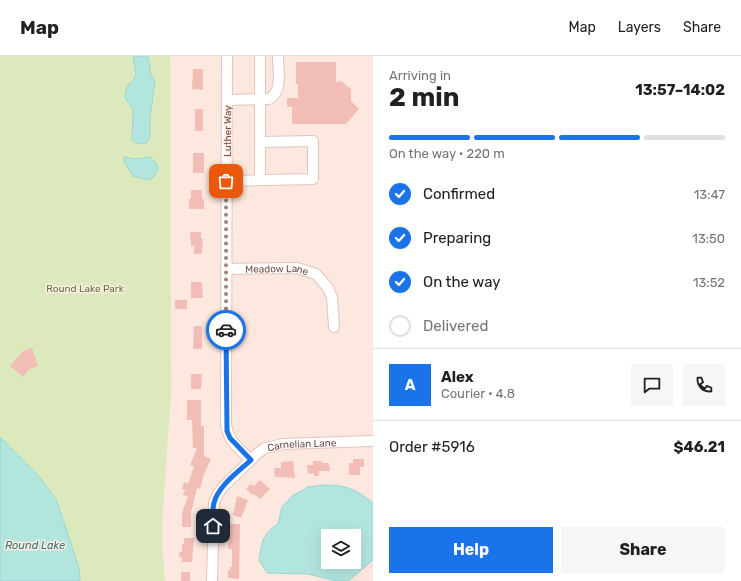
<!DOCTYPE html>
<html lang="en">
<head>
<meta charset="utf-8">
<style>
	:root { --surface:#fff; --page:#f6f6f6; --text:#202124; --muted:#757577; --line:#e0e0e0; --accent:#1a73e8 }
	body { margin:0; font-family:Rubik,sans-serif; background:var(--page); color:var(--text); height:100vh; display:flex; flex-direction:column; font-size:15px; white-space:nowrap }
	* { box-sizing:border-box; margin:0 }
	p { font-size:13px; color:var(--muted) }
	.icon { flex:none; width:22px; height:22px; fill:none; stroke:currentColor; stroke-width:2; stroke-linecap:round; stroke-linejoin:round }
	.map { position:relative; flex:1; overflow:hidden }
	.panel { display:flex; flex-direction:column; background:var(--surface); width:368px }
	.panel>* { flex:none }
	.buttons { position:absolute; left:321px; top:473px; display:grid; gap:8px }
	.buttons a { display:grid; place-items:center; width:40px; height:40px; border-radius:0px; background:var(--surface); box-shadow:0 4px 16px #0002; font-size:20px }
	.pin { position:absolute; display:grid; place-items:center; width:34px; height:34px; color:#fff; margin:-17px; border-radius:8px; box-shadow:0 2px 6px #0006 }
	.courier { position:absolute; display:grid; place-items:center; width:40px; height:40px; margin:-20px; border:3px solid #1a73e8; border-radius:50%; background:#fff; color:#222; box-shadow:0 1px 5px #0007 }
	.head em { font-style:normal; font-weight:700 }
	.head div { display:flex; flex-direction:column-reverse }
	.head { display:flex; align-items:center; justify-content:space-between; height:68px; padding:0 16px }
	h1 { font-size:26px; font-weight:700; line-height:30px }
	.bar { display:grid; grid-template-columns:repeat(4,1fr); gap:6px 4px; align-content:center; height:48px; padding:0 16px }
	.bar i { height:5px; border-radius:3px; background:var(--line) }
	.bar .selected { background:var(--accent) }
	.bar p { grid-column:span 4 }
	.line { display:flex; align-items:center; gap:10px; padding:0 16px; border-top:1px solid var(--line) }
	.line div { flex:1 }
	.round { display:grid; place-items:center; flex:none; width:42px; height:42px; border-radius:0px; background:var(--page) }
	ol { padding:0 16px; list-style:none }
	li { display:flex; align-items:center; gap:12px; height:44px }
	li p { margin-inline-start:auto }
	li .icon { padding:4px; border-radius:50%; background:var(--accent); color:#fff; stroke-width:4 }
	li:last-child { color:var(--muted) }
	li i { width:22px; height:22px; border:2px solid var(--line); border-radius:50% }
	.primary-button { display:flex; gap:8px; margin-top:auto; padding:8px 16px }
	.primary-button a { flex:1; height:46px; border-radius:0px; background:var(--accent); color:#fff; font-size:16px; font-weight:700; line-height:46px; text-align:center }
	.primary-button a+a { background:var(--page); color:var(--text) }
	header { display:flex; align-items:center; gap:24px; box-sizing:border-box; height:56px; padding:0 20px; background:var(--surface); border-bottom:1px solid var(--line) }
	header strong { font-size:19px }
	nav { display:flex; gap:22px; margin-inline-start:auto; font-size:14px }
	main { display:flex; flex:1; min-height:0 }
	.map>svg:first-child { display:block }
</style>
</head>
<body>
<header>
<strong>Map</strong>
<nav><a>Map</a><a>Layers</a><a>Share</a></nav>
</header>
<main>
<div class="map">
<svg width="373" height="525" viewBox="0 0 373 525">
	<rect width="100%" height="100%" fill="#fce8de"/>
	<path fill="#dce9bd" d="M0 0H170L171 339 163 452 162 488 165 525H0Z"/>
	<path fill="#b3e5df" stroke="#99d7d0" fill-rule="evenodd" d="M133 0H148L151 19 155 25 150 61V81L146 87 141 88 134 86 132 84 133 53 125 42 126 34 129 28 134 23 136 18Z
		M124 101 137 103 150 101 156 107 158 113 154 121 148 124 133 120 124 105Z
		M0 381 36 417 56 443 70 484 79 513 80 525H0Z
		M324 429C346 429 356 433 373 447V504L348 525H337L308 518 267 517 259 504C262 486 262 478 278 468L282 451 292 440 308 431ZM328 480H354V506H328Z"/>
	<path fill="#f2bdb6" d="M296 6H336V26L341 25 351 33V45L359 53 346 68H292V51H287V42H298V28H296Z
		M193 13H203V34L192 33Z
		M195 53H203V75H195Z
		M193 97H204V117H193Z
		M191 134H202V143H204V153H189V143H191Z
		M190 176H201V183H203L202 198H194V190H191Z
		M191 226H202L203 242H191Z
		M175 244H187V253H175Z
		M194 270H202V293H193Z
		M32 292 38 310 29 313 23 321 10 310 23 295Z
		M191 318H202L201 333H191Z
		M187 344H201V370H204V400L211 403 204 418 200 433 197 432 191 457V471H182V457L188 440 183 439 185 434 182 433 184 426 188 428 194 410 190 409 197 392H193L192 364H187Z
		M353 403H364V411H360V419H349V407H353Z
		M293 405 295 422 275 421 274 412H281V406Z
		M313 405H322V407H329L330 415H319V420H314V417L308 418 307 409H313Z
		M260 424 270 433 260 443 254 438 252 439 246 433 251 428 254 430Z
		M237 440 248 444 241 462 233 459Z
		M229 468H240L239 523 228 522V514H230V511H232V493H228Z
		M184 482H194L192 506H182V502L179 500V497L182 495V488H184Z
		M181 516H190V525H181Z"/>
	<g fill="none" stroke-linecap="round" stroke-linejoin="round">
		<defs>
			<g id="minor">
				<path d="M227 0 226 367C227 384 239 393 251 404"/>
				<path d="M227 44 269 43C283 36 278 14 278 0"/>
				<path d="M260 86V0"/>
				<path d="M226 125 313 123V85L260 86V124"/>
				<path id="s1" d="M226 213 297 212 316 218 328 232 332 241 334 271"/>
				<path id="s2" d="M212 525 214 447 218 438 223 431 258 397 265 392 283 388 373 385"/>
			</g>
		</defs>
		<use href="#minor" stroke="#e2c4be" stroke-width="12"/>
		<use href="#minor" stroke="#fff" stroke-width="10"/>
	</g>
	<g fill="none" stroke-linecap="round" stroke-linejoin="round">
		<path stroke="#a2817b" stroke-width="4" stroke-dasharray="0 7.2" d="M226 274V125"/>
		<path stroke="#1a73e8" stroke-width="5" d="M213 470C213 462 212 454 214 447 218 430 238 416 251 404L230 382 227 375 226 274"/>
	</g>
	<g text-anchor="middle" stroke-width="3" stroke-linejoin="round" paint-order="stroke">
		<g font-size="10" fill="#724a46" stroke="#ffede5">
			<text transform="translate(227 75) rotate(-90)" y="4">Luther Way</text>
			<text dy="4" stroke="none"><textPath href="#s1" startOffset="51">Meadow Lane</textPath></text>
			<text dy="4" stroke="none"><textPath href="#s2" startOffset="191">Carnelian Lane</textPath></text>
		</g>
		<g font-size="10" fill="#5c733c" stroke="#ffede5">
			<text x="85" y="236">Round Lake Park</text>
		</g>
		<g font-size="11" font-style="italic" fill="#38726b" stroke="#ffede5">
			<text x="35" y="493">Round Lake</text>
		</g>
	</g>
</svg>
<div class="buttons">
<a><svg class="icon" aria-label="layers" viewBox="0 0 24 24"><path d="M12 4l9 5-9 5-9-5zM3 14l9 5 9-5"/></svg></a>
</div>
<div class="pin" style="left:226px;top:125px;background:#ea580c"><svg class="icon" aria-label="bag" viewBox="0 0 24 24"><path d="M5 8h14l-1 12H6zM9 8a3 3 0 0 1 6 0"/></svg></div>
<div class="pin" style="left:213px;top:470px;background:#1f2937"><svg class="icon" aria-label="home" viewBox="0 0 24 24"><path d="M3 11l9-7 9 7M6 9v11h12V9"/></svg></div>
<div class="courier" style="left:226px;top:274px"><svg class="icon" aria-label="car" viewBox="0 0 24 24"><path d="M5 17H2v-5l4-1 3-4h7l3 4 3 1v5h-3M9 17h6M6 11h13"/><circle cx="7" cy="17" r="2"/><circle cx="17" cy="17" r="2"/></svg></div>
</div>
<section class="panel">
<div class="head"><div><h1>2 min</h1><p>Arriving in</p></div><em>13:57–14:02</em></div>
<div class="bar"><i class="selected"></i><i class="selected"></i><i class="selected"></i><i></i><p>On the way · 220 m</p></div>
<ol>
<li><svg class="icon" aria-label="check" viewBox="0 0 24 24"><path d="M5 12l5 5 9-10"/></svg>Confirmed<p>13:47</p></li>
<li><svg class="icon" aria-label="check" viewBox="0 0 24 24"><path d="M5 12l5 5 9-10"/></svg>Preparing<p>13:50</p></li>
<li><svg class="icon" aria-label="check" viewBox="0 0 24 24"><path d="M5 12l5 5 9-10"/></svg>On the way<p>13:52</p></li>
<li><i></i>Delivered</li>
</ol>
<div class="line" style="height:72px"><b class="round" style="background:var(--accent);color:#fff">A</b><div><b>Alex</b><p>Courier · 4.8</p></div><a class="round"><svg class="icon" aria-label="chat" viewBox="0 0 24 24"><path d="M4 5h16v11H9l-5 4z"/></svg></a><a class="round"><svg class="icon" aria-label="phone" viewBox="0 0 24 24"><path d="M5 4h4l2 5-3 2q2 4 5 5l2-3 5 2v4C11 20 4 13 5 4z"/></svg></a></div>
<div class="line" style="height:52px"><div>Order #5916</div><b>$46.21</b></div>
<div class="primary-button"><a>Help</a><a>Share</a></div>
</section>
</main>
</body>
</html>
